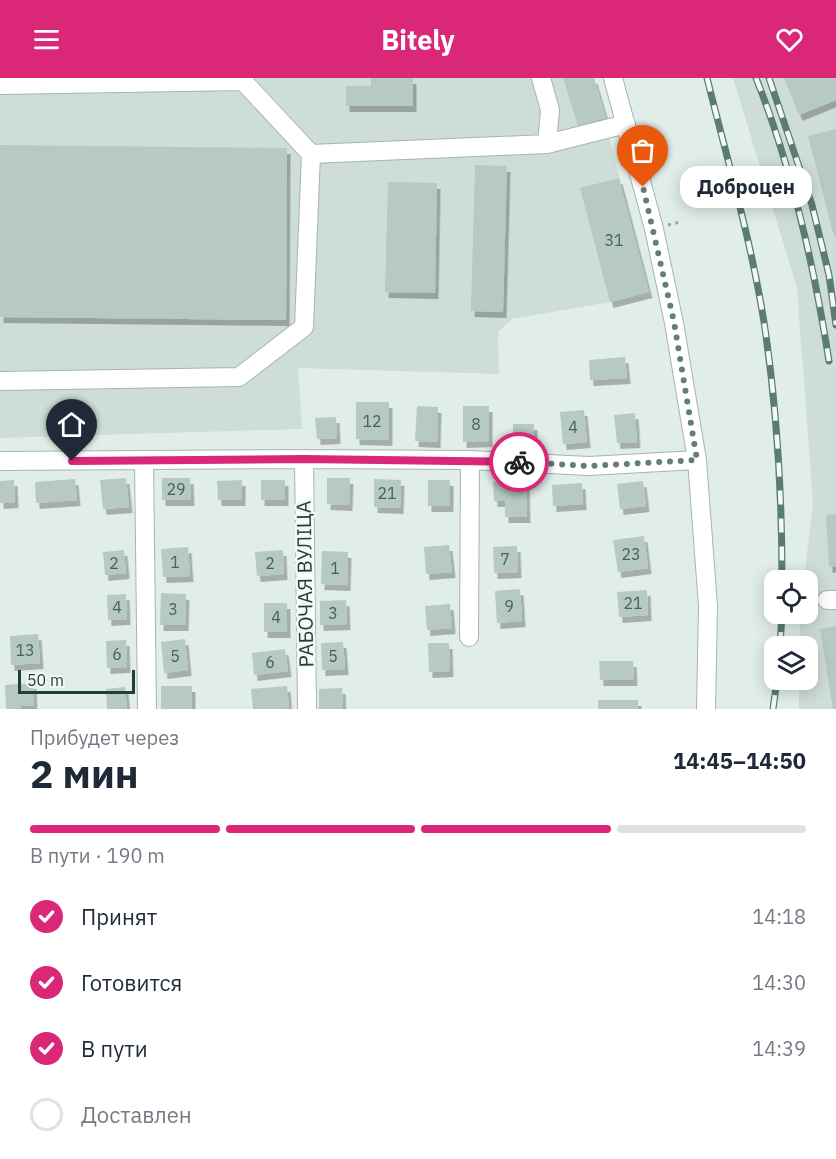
<!DOCTYPE html>
<html lang="ru">
<head>
<meta charset="utf-8">
<style>
	:root { --surface:#fff; --page:#f2f2f3; --text:#1f2937; --muted:#747a83; --line:#e0e1e3; --accent:#db2777 }
	body { margin:0; font-family:"IBM Plex Sans",sans-serif; background:var(--page); color:var(--text); height:100vh; display:flex; flex-direction:column; font-size:22px; white-space:nowrap }
	* { box-sizing:border-box; margin:0 }
	p { font-size:20px; color:var(--muted) }
	.icon { flex:none; width:33px; height:33px; fill:none; stroke:currentColor; stroke-width:2; stroke-linecap:round; stroke-linejoin:round }
	.map { position:relative; height:631px; overflow:hidden }
	.drawer { display:flex; flex-direction:column; background:var(--surface); flex:1 }
	.drawer>* { flex:none }
	.controls { position:absolute; left:764px; top:492px; display:grid; gap:12px }
	.controls a { display:grid; place-items:center; width:54px; height:54px; border-radius:12px; background:var(--surface); box-shadow:0 3px 15px #0003; font-size:30px }
	.scale { position:absolute; left:18px; bottom:15px; width:117px; box-sizing:border-box; padding-left:6px; border:3px solid #1f4039; border-top:0; font-size:16px; line-height:21px; white-space:nowrap; color:#1f4039; -webkit-text-stroke:4px #f2f9f6; paint-order:stroke }
	.pin { position:absolute; display:grid; place-items:center; width:51px; height:51px; color:#fff; margin:-62px -26px; border-radius:50% 50% 50% 0; rotate:-45deg; box-shadow:0 0 6px #0007 }
	.pin .icon { rotate:45deg }
	.courier { position:absolute; display:grid; place-items:center; width:60px; height:60px; margin:-30px; border:4px solid #db2777; border-radius:50%; background:#fff; color:#222; box-shadow:0 2px 8px #0007 }
	.bubble { position:absolute; height:42px; border-radius:18px; background:var(--surface); box-shadow:0 3px 15px #0003; font-size:20px; font-weight:800; line-height:42px; text-align:center }
	.overview em { font-style:normal; font-weight:800 }
	.overview div { display:flex; flex-direction:column-reverse }
	.overview { display:flex; align-items:center; justify-content:space-between; height:102px; padding:0 30px }
	h1 { font-size:39px; font-weight:800; line-height:45px }
	.bar { display:grid; grid-template-columns:repeat(4,1fr); gap:9px 6px; align-content:center; height:72px; padding:0 30px }
	.bar i { height:8px; border-radius:4px; background:var(--line) }
	.bar .active { background:var(--accent) }
	.bar p { grid-column:span 4 }
	ol { padding:0 30px; list-style:none }
	li { display:flex; align-items:center; gap:18px; height:66px }
	li p { margin-inline-start:auto }
	li .icon { padding:6px; border-radius:50%; background:var(--accent); color:#fff; stroke-width:4 }
	li:last-child { color:var(--muted) }
	li i { width:33px; height:33px; border:3px solid var(--line); border-radius:50% }
	header { display:flex; justify-content:space-between; align-items:center; height:78px; padding:0 30px; background:var(--accent); color:#fff; font-size:27px; font-weight:800 }
	.map>svg:first-child { display:block }
</style>
</head>
<body>
<header><svg class="icon" aria-label="menu" viewBox="0 0 24 24"><path d="M4 6h16M4 12h16M4 18h16"/></svg>Bitely<svg class="icon" aria-label="heart" viewBox="0 0 24 24"><path d="M12 20l-8-8c-3-5 5-10 8-4 3-6 11-1 8 4z"/></svg></header>
<div class="map">
<svg width="836" height="631" viewBox="0 0 836 631">
	<defs>
		<filter id="shadow"><feDropShadow dx="3.5" dy="6" stdDeviation="0" flood-color="#0004"/></filter>
	</defs>
	<rect width="100%" height="100%" fill="#e1ede9"/>
	<path fill="#cfddd8" d="M0 0H594L649 214 610 224 512 241 498 254 499 296 298 290 302 351 0 360Z
		M733 0H836V631H799V602H807V568H799L800 540V536H807V502H804L813 424 797 210Z"/>
	<path fill="#b6c9c2" filter="url(#shadow)" d="M371 0H413V28H346V8H371Z
		M563 0H594L606 40 578 48Z
		M784 0H836V22L799 37Z
		M836 51V154L833 155 808 58Z
		M0 67 287 70 286 242 0 239Z
		M475 87 507 88 503 234 471 233Z
		M619 100 649 214 610 224 580 110Z
		M388 104 437 105 435 215 385 214Z
		M625 279 627 300 590 302 589 282Z
		M356 324H389V362L356 361Z
		M417 328 438 329 437 364 415 363Z
		M463 328H489V363L463 364Z
		M584 332 587 364 563 366 560 334Z
		M635 335 637 364 617 365 614 337Z
		M336 339 337 360 317 361 315 340Z
		M513 346H534V364L513 363Z
		M126 400 129 429 103 431 100 402Z
		M162 400H190L191 422H162Z
		M327 400H350L349 427 327 426Z
		M75 401 77 422 36 425 35 404Z
		M374 401 401 402 400 430 374 429Z
		M14 402 15 424 0 425V403Z
		M242 402V422H218L217 403Z
		M261 402H285V422H261Z
		M428 402H450V428H428Z
		M643 403 646 428 620 431 617 406Z
		M493 404H526L527 439H505V423H494Z
		M582 405 583 426 553 428 552 407Z
		M836 436V488L829 489 826 437Z
		M644 458 648 490 618 494 613 462Z
		M449 467 452 494 426 496 424 469Z
		M517 468 518 494 494 495 493 469Z
		M188 469 190 498 163 499 161 471Z
		M124 472 126 495 105 497 103 474Z
		M283 472 284 496 257 498 255 474Z
		M322 473 348 474 347 507 321 506Z
		M520 511 522 543 497 545 495 513Z
		M647 512 648 537 619 539 617 514Z
		M161 515 186 516 185 547H160Z
		M126 516 127 541 108 542 107 517Z
		M346 522 347 546 320 547V523Z
		M264 525H287V554H264Z
		M450 526 452 550 427 552 425 528Z
		M836 548V631H833L820 551Z
		M38 556 40 585 11 587 10 558Z
		M185 561 188 592 164 595 161 564Z
		M126 562 127 589 107 590 106 563Z
		M343 564 345 591 322 592 321 565Z
		M428 565H449L450 593 429 594Z
		M285 571 288 593 254 597 252 575Z
		M599 583H633L634 602H600Z
		M33 605 34 627 21 628V631H6L5 607Z
		M161 608H192V631H161Z
		M287 608 289 630 253 631 251 611Z
		M125 609 127 631H107L106 611Z
		M342 610 343 631H319V611Z
		M598 622H638V631H598Z"/>
	<g fill="none" stroke-linecap="round" stroke-linejoin="round">
		<defs>
			<path id="minor" d="M613 0 654 151 674 245 697 382 708 528 706 631
				M0 7 243 3 311 76 547 66 550 32 541 0
				M547 66 626 46
				M0 303 239 299 304 249 311 76
				M304 381 307 631
				M0 383 304 381 470 382 589 388 697 382
				M144 383 147 631
				M827 522H836
				M469 559 470 382"/>
		</defs>
		<use href="#minor" stroke="#a3b6b1" stroke-width="20"/>
		<path stroke="#7eb5a6" stroke-width="3" stroke-dasharray="3 4.5" stroke-linecap="butt" d="M668 147 680 144"/>
		<use href="#minor" stroke="#fff" stroke-width="18"/>
		<defs>
			<path id="rail" d="M707 0C727 81 751 162 764 244 777 330 782 416 782 502
				M756 0C792 90 814 187 829 283
				M769 0 812 127 829 197 836 247
				M780 568 782 536
				M773 631 777 602"/>
		</defs>
		<use href="#rail" stroke="#5a7c74" stroke-width="7"/>
		<use href="#rail" stroke="#f2f9f6" stroke-width="4.5" stroke-dasharray="14" stroke-linecap="butt"/>
	</g>
	<g fill="none" stroke-linecap="round" stroke-linejoin="round">
		<path stroke="#637d77" stroke-width="6" stroke-dasharray="0 10.8" d="M519 384 589 388 697 382 674 244 643 109"/>
		<path stroke="#db2777" stroke-width="8" d="M72 383 304 381 519 384"/>
	</g>
	<g text-anchor="middle" stroke-width="5" stroke-linejoin="round" paint-order="stroke">
		<g font-size="16" fill="#45625b">
			<text x="614" y="168">31</text>
			<text x="372" y="349">12</text>
			<text x="476" y="352">8</text>
			<text x="573" y="355">4</text>
			<text x="176" y="417">29</text>
			<text x="387" y="421">21</text>
			<text x="631" y="482">23</text>
			<text x="505" y="487">7</text>
			<text x="175" y="490">1</text>
			<text x="114" y="491">2</text>
			<text x="270" y="491">2</text>
			<text x="335" y="496">1</text>
			<text x="633" y="531">21</text>
			<text x="509" y="534">9</text>
			<text x="117" y="535">4</text>
			<text x="173" y="537">3</text>
			<text x="333" y="541">3</text>
			<text x="276" y="545">4</text>
			<text x="25" y="578">13</text>
			<text x="117" y="582">6</text>
			<text x="175" y="584">5</text>
			<text x="333" y="584">5</text>
			<text x="270" y="590">6</text>
		</g>
		<g font-size="20" fill="#1f4039" stroke="#f2f9f6">
			<text transform="translate(305 506) rotate(-91)" y="7">РАБОЧАЯ ВУЛІЦА</text>
		</g>
	</g>
</svg>
<div class="controls">
<a><svg class="icon" aria-label="locate" viewBox="0 0 24 24"><circle cx="12" cy="12" r="6"/><path d="M12 2v4M12 18v4M2 12h4M18 12h4"/></svg></a>
<a><svg class="icon" aria-label="layers" viewBox="0 0 24 24"><path d="M12 4l9 5-9 5-9-5zM3 14l9 5 9-5"/></svg></a>
</div>
<div class="scale">50 m</div>
<div class="pin" style="left:643px;top:109px;background:#ea580c"><svg class="icon" aria-label="bag" viewBox="0 0 24 24"><path d="M5 8h14l-1 12H6zM9 8a3 3 0 0 1 6 0"/></svg></div>
<div class="pin" style="left:72px;top:383px;background:#1f2937"><svg class="icon" aria-label="home" viewBox="0 0 24 24"><path d="M3 11l9-7 9 7M6 9v11h12V9"/></svg></div>
<div class="courier" style="left:519px;top:384px"><svg class="icon" aria-label="bike" viewBox="0 0 24 24"><circle cx="6" cy="16" r="4"/><circle cx="18" cy="16" r="4"/><path d="M6 16l4-8h5l3 8M10 8l3 8H6M13 5h3"/></svg></div>
<div class="bubble" style="left:680px;top:88px;width:132px">Доброцен</div>
</div>
<section class="drawer">
<div class="overview"><div><h1>2 мин</h1><p>Прибудет через</p></div><em>14:45–14:50</em></div>
<div class="bar"><i class="active"></i><i class="active"></i><i class="active"></i><i></i><p>В пути · 190 m</p></div>
<ol>
<li><svg class="icon" aria-label="check" viewBox="0 0 24 24"><path d="M5 12l5 5 9-10"/></svg>Принят<p>14:18</p></li>
<li><svg class="icon" aria-label="check" viewBox="0 0 24 24"><path d="M5 12l5 5 9-10"/></svg>Готовится<p>14:30</p></li>
<li><svg class="icon" aria-label="check" viewBox="0 0 24 24"><path d="M5 12l5 5 9-10"/></svg>В пути<p>14:39</p></li>
<li><i></i>Доставлен</li>
</ol>
</section>
</body>
</html>
